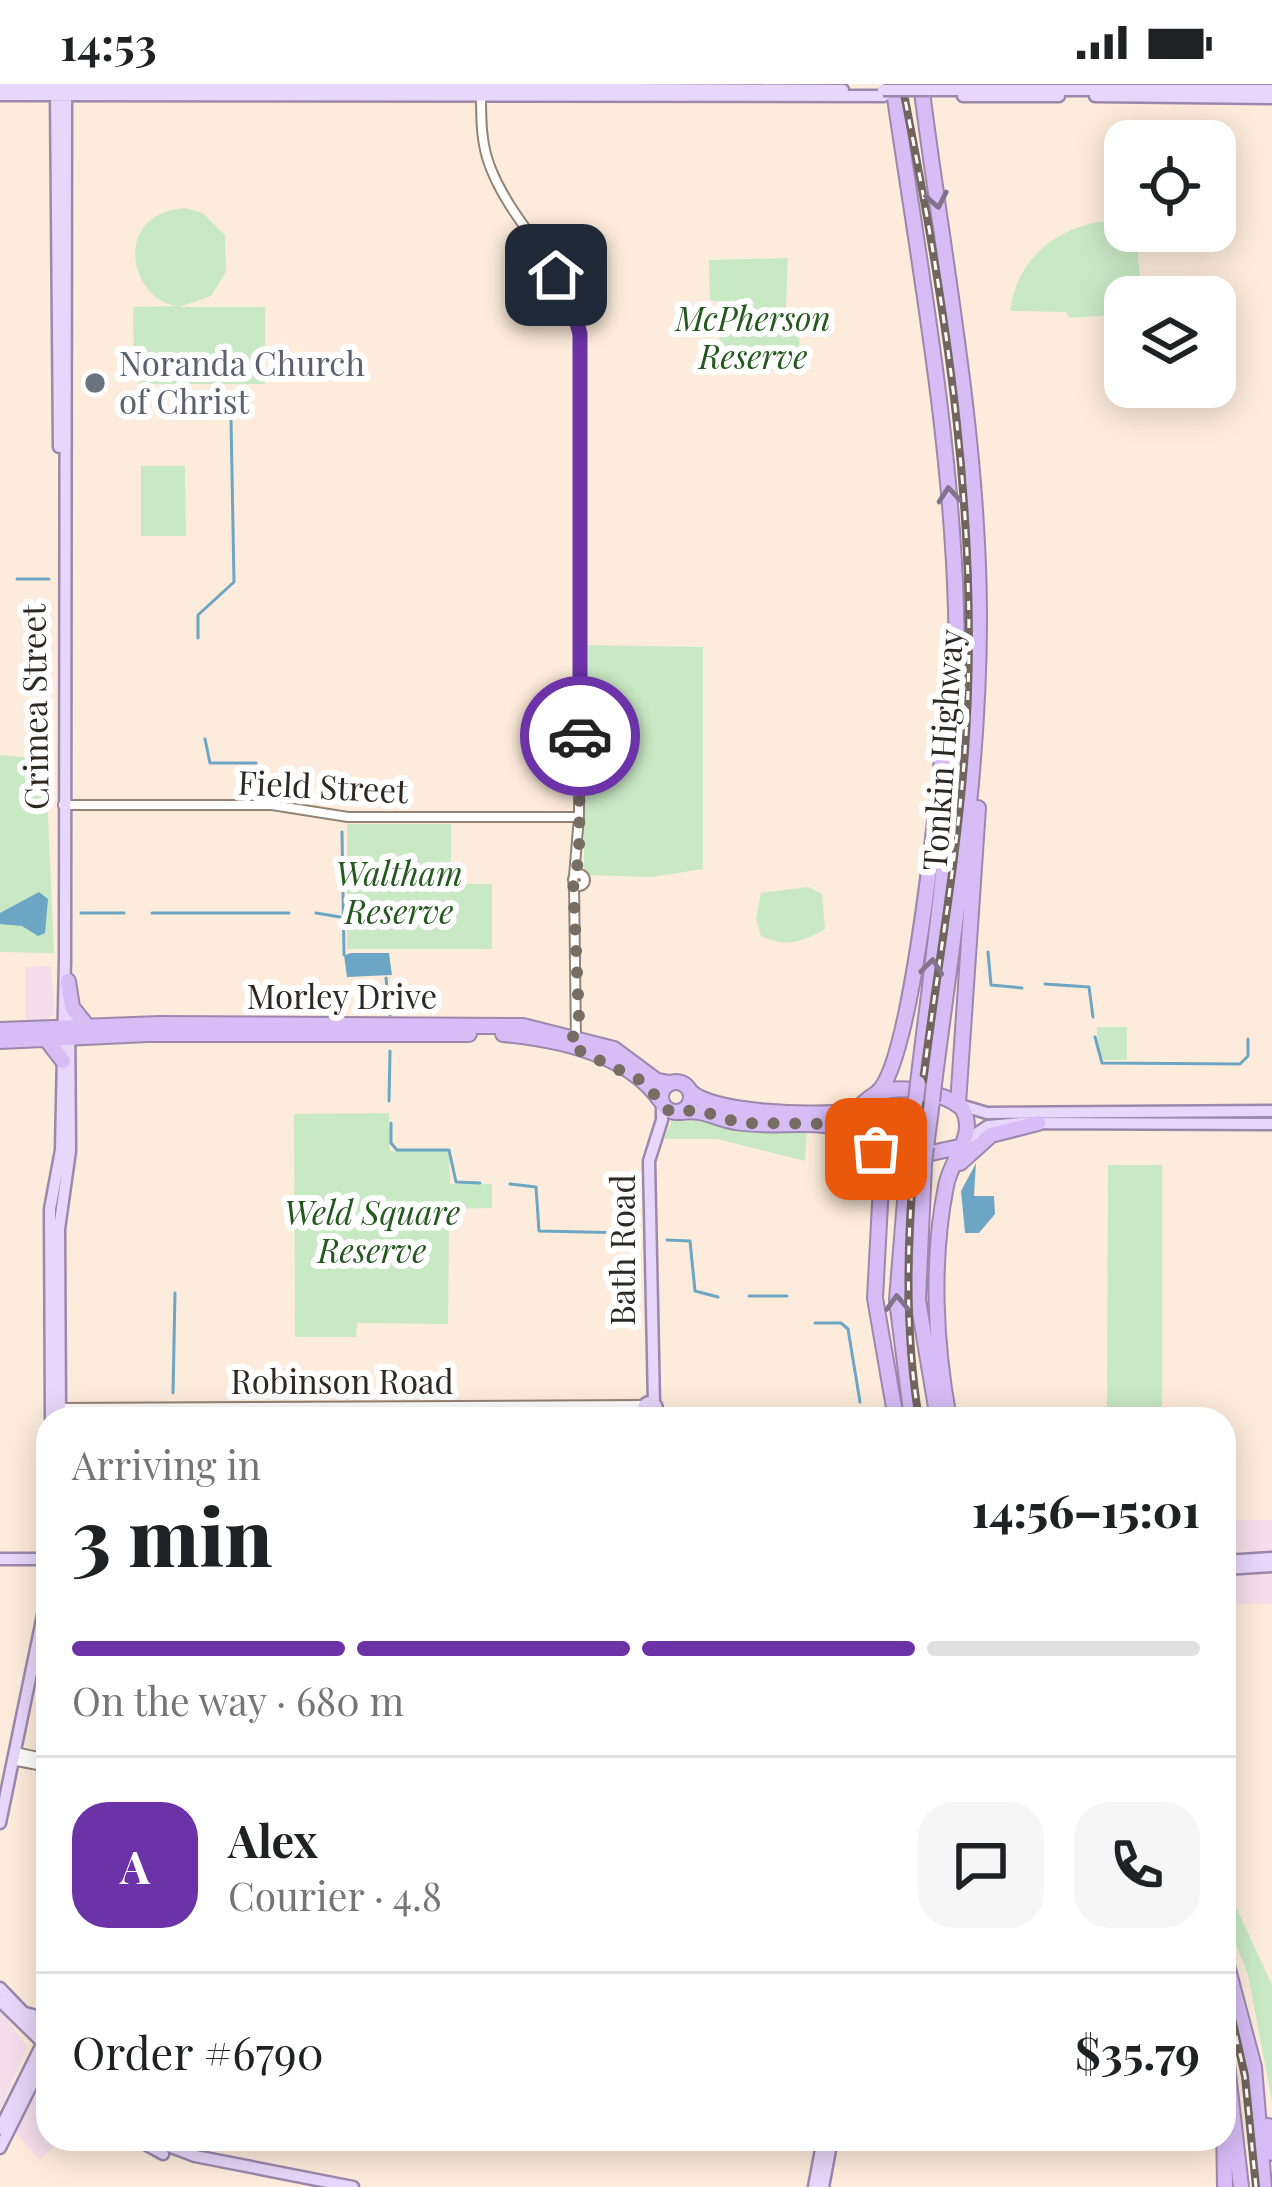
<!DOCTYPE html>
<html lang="en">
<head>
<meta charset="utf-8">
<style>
	:root { --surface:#fff; --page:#f6f6f6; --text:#202124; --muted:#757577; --line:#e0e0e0; --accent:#6c33a9 }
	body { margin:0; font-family:"Playfair Display",serif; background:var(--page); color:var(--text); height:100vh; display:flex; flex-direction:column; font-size:45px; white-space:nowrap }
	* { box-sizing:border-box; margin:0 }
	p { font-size:39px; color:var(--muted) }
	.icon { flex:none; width:66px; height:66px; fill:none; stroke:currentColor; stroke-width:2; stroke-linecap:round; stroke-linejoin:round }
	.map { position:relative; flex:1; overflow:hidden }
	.side { position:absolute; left:36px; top:1323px; width:1200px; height:744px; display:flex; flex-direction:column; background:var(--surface); border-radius:36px; box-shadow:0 6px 30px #0003 }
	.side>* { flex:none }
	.controls { position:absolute; left:1104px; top:36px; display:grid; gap:24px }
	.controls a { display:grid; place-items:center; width:132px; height:132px; border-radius:24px; background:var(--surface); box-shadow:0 6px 30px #0003; font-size:60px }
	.pin { position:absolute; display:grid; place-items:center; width:102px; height:102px; color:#fff; margin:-51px; border-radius:24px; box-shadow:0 6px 18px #0006 }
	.courier { position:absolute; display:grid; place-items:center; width:120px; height:120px; margin:-60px; border:9px solid #6c33a9; border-radius:50%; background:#fff; color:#222; box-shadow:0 3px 15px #0007 }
	.headline em { font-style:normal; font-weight:800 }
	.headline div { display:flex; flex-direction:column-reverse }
	.headline { display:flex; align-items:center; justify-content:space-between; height:204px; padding:0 36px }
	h1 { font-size:78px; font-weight:800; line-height:90px }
	.bar { display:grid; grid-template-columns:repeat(4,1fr); gap:18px 12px; align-content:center; height:144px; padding:0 36px }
	.bar i { height:15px; border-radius:9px; background:var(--line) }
	.bar .current { background:var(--accent) }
	.bar p { grid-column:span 4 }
	.line { display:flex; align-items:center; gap:30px; padding:0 36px; border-top:3px solid var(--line) }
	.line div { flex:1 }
	.round { display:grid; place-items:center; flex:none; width:126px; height:126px; border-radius:36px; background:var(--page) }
	.status { display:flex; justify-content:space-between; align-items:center; height:84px; padding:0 60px; background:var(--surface); direction:ltr }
	.status svg { height:33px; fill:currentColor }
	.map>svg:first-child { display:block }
</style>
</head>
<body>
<div class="status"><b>14:53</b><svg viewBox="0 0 49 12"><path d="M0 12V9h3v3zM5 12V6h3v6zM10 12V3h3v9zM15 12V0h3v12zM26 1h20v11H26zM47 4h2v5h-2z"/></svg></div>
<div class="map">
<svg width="1272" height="2103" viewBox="0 0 1272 2103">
	<rect width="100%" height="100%" fill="#fdecdb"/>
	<path fill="#f4deeb" d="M51 882 55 930 45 937 25 938V883Z
		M1226 1436H1272V1468L1224 1467Z
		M1272 1482V1520H1224V1485Z
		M0 1925 27 1963 0 2027Z
		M48 1986V2055H61L40 2076 15 2048Z"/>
	<path fill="#c9e9c5" d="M185 124 203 129 225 151 226 188 211 212 179 223H265V300H139L134 293 133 223 177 222C129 216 111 129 185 124Z
		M1125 136V147H1133L1132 164H1137L1142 213H1125V230L1069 234 1066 228 1010 227C1018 167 1068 135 1125 136Z
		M788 174 785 241 799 249 800 287H724L718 244 725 235V219L710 216 709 176Z
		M141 382H185L186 452H141Z
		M584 561 703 563V785L651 793 584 791Z
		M0 671 53 676V685L46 686 54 869 0 868Z
		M347 740H451V800H492V865H347Z
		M808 803 822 810 825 845C803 858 785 864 761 852L756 835 761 809Z
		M1097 943H1127V976H1104L1098 969Z
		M677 1024 807 1046 805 1077 717 1055H664Z
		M389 1029 390 1067H449L450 1100H492V1124L449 1125 448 1240 357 1239 356 1253H295L294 1030Z
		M1108 1081H1162V1326L1107 1325Z
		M1224 1797 1272 1901V2017L1248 1891 1224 1829Z"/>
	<path fill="#6da6c5" d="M39 808 48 815 45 849 38 852 22 842 0 840V829Z
		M352 869H389L392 891 347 893 344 871Z
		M976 1079 974 1112H994L995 1130 979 1149H965L961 1107Z"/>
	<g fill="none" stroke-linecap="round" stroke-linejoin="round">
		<path stroke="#6da6c5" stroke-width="3" d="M17 495H49
			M198 554V531L234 498 231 335
			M205 655 210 679H256
			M342 748 344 871
			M81 829H124
			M152 829H289
			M316 829 340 833
			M988 868 991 901 1022 904
			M386 894 390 931
			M1045 900 1089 903 1093 933
			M1095 953 1102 979 1240 980 1248 972V955
			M389 1017 390 967
			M391 1039V1059L397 1066H449L456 1098 480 1099
			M510 1100 536 1103 539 1147 631 1149
			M667 1156 690 1157 695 1207 718 1213
			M749 1212H787
			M815 1239H841L848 1245 860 1318
			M173 1309 175 1209"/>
		<defs>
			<path id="minor" d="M481 10C481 36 481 61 491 85 515 145 569 184 580 250L579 733 574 792
				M63 721H272L348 733H579
				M573 796a6 6 0 1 1 12 0a6 6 0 1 1-12 0Z
				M574 799 576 958
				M59 1324 644 1321
				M15 1668 48 1675
				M12 1676 48 1683"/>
			<path id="major" d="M0 2 843 6
				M929 6H1272
				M56 10 59 363
				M0 11 884 12
				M963 12H1059
				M1095 12 1272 14
				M960 1021 987 1029 1272 1027
				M965 1057 988 1042 1021 1039 1272 1040
				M643 1325a7 7 0 1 1 14 0a7 7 0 1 1-14 0Z
				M654 1320 649 1077 662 1036V1019
				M51 1335 50 1125 61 1066 65 875 66 0
				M60 1335 59 1145 70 1067 69 919
				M0 1475H48
				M1224 1477 1272 1474
				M1224 1485 1272 1482
				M48 1490V1504
				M0 1739 48 1507
				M0 1904 48 1954
				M0 1917 46 1962
				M25 1929 48 1935
				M0 2045 48 1948
				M136 2055 163 2070
				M150 2055 195 2072 353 2103
				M0 2064 48 1968
				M814 2103 823 2055
				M823 2103 832 2055"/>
			<path id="highway" d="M893 0C918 175 951 349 956 526 961 685 937 842 918 999
				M921 0C943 176 978 349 979 527 980 686 954 843 934 1000
				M68 897 72 923 87 942
				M0 946 160 940 523 942 614 965 657 997 669 999
				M503 950C557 955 627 969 660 1016
				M46 955 63 977
				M0 957 148 950H469
				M661 1013a15 15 0 1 1 30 0a15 15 0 1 1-30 0Z
				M690 1007C709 1029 818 1033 848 1027 863 1025 867 1012 880 1008 904 1001 943 1008 962 1024 978 1051 951 1074 946 1102 931 1177 935 1260 949 1335
				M877 1009C914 978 940 690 947 628
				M865 1020V1048L882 1083 875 1214 896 1335
				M958 1020 978 724
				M681 1028C702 1024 716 1035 736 1038 782 1046 823 1030 867 1054
				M873 1061 922 1071 959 1063
				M910 1062 916 1016
				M926 1063 932 1017
				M908 1079 897 1216 912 1335
				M960 1079 991 1051 1038 1039
				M924 1080 918 1216 938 1335
				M1224 1870 1254 1983 1264 2103
				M1224 1954 1241 2103
				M1224 2034 1225 2103
				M1268 2042 1272 2069"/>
		</defs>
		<use href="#minor" stroke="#938374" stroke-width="12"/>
		<use href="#major" stroke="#9c88ac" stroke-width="15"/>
		<use href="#highway" stroke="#9c88ac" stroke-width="18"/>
		<use href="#minor" stroke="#fff" stroke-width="8"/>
		<use href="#major" stroke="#e7d7fa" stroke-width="10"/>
		<use href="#highway" stroke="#d7bcf6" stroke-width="14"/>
		<defs>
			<path id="rail" d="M902 0C946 221 981 440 965 667 949 886 883 1116 919 1335
				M1224 1899 1245 1992 1256 2103"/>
		</defs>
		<use href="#rail" stroke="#70665d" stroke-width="8"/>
		<use href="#rail" stroke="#fff" stroke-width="3" stroke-dasharray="9" stroke-linecap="butt"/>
		<defs>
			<path id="major-bridge" d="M883 6H929"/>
			<path id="highway-bridge" d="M916 1016 918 999
				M932 1017 934 1000
				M908 1079 910 1062
				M924 1080 926 1063"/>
		</defs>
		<use href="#major-bridge" stroke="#9c88ac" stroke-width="15" stroke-linecap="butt"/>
		<use href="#highway-bridge" stroke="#9c88ac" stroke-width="18" stroke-linecap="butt"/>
		<use href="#major-bridge" stroke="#e7d7fa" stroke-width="10"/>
		<use href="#highway-bridge" stroke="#d7bcf6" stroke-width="14"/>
	</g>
	<defs><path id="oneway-chevron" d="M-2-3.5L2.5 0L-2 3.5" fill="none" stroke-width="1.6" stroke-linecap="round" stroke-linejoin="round" transform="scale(3)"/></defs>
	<g stroke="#82728c">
		<use href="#oneway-chevron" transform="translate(937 116) rotate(79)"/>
		<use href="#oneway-chevron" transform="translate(949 411) rotate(-95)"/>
		<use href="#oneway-chevron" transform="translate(932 883) rotate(-83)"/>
		<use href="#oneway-chevron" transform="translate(897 1219) rotate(-92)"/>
	</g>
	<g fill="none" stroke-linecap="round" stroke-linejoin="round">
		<path stroke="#766d63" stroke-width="12" stroke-dasharray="0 21.6" d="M580 652 579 776 573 795 579 934 570 962 642 997 670 1028 699 1026 739 1039 832 1040 867 1054 876 1065"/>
		<path stroke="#6c33a9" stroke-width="15" d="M556 191 569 210 580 250V652"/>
	</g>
	<circle fill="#6b7280" stroke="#fff" stroke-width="4.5" cx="95" cy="299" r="12"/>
	<g text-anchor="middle" stroke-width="12" stroke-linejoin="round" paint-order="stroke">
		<g font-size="33" font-style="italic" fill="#24581e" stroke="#fff">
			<text x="753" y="247">McPherson<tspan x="753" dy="38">Reserve</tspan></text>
			<text x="399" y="802">Waltham<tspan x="399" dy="38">Reserve</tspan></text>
			<text x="372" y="1141">Weld Square<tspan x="372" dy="38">Reserve</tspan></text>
		</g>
		<g font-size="33" fill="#5b616d" stroke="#fff" text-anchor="start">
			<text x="119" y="292">Noranda Church<tspan x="119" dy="38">of Christ</tspan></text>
		</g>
		<g font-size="33" fill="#2e2822" stroke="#fff">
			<text transform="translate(35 623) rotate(-91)" y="12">Crimea Street</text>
			<text transform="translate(943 666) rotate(-86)" y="12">Tonkin Highway</text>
			<text transform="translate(323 703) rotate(3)" y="12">Field Street</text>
			<text x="342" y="925">Morley Drive</text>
			<text transform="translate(623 1166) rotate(-90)" y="12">Bath Road</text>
			<text x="342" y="1310">Robinson Road</text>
		</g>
	</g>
</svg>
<div class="controls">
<a><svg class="icon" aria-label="locate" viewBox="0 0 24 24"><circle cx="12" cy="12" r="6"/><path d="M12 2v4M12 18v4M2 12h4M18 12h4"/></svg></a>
<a><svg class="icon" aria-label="layers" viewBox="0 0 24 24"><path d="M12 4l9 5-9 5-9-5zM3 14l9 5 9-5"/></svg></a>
</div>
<div class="pin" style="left:876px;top:1065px;background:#ea580c"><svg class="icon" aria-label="bag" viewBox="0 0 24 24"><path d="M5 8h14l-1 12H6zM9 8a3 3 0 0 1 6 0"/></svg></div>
<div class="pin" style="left:556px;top:191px;background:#1f2937"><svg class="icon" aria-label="home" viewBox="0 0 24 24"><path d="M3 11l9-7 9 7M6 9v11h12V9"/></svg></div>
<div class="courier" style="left:580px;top:652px"><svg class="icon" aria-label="car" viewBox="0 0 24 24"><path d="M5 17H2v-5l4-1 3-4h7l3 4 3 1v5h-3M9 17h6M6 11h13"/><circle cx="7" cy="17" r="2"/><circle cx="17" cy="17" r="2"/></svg></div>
<section class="side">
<div class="headline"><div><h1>3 min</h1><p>Arriving in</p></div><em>14:56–15:01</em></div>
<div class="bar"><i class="current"></i><i class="current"></i><i class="current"></i><i></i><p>On the way · 680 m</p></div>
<div class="line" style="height:216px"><b class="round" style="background:var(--accent);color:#fff">A</b><div><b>Alex</b><p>Courier · 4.8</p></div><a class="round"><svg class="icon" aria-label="chat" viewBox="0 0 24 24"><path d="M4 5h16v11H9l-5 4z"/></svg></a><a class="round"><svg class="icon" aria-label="phone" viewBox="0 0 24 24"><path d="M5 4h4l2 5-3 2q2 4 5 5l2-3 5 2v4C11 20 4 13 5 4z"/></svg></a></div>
<div class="line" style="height:156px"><div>Order #6790</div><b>$35.79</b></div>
</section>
</div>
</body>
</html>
